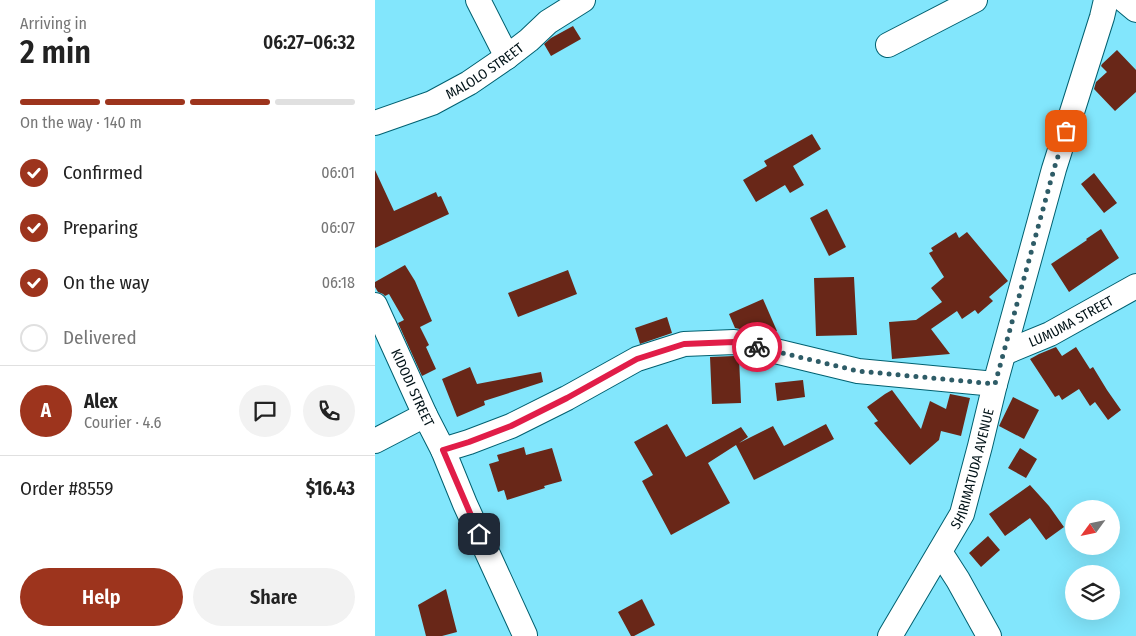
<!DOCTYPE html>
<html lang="en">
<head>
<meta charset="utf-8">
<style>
	:root { --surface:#fff; --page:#f2f2f2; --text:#222; --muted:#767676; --line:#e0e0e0; --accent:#9d341d }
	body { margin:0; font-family:"Fira Sans Condensed",sans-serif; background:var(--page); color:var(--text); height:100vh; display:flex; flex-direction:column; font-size:19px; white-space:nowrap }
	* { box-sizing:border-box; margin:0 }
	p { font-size:16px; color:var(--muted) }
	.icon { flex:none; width:28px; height:28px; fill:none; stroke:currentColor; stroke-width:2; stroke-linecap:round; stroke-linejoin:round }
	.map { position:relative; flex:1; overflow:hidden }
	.drawer { display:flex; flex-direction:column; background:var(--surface); width:375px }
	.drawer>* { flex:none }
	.needle { width:32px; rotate:237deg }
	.buttons { position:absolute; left:690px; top:500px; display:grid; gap:10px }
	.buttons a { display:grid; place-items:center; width:55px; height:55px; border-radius:50%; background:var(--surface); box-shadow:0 5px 20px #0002; font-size:25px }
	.pin { position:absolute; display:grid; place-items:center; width:42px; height:42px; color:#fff; margin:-21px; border-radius:10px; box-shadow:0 2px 8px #0006 }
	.courier { position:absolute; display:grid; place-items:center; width:50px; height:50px; margin:-25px; border:4px solid #e11d48; border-radius:50%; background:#fff; color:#222; box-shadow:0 1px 6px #0007 }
	.headline em { font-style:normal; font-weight:600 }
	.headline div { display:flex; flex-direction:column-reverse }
	.headline { display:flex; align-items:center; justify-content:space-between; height:85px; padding:0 20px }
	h1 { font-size:32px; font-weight:600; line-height:38px }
	.bar { display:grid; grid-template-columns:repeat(4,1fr); gap:8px 5px; align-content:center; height:60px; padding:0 20px }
	.bar i { height:6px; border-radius:4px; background:var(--line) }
	.bar .on { background:var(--accent) }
	.bar p { grid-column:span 4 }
	.line { display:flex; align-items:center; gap:12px; padding:0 20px; border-top:1px solid var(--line) }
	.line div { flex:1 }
	.round { display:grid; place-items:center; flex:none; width:52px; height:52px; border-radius:26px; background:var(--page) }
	ol { padding:0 20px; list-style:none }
	li { display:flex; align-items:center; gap:15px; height:55px }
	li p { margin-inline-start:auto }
	li .icon { padding:5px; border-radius:50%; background:var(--accent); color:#fff; stroke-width:4 }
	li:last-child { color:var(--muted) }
	li i { width:28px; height:28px; border:2px solid var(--line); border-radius:50% }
	.cta { display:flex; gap:10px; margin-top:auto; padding:10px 20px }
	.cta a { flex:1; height:58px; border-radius:30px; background:var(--accent); color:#fff; font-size:20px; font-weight:600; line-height:58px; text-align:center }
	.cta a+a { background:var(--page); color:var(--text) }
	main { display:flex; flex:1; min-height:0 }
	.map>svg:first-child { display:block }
</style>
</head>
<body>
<main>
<section class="drawer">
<div class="headline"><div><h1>2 min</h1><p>Arriving in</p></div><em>06:27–06:32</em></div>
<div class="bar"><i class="on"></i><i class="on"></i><i class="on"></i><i></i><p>On the way · 140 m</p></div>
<ol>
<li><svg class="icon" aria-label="check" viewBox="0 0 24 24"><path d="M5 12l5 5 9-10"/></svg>Confirmed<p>06:01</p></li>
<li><svg class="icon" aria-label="check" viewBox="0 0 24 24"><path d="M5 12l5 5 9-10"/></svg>Preparing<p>06:07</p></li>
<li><svg class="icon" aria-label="check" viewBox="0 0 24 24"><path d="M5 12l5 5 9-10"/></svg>On the way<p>06:18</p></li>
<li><i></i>Delivered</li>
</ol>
<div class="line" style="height:90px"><b class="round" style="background:var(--accent);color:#fff">A</b><div><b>Alex</b><p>Courier · 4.6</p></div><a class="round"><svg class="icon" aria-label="chat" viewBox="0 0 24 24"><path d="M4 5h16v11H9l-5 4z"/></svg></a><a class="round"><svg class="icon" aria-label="phone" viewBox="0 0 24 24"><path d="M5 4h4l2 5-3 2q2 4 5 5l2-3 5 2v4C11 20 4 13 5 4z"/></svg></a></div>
<div class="line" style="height:65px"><div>Order #8559</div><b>$16.43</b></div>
<div class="cta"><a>Help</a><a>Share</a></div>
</section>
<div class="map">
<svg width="761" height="636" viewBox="0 0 761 636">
	<rect width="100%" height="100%" fill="#82e6fc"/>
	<path fill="#692718" d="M198 26 206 39 176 56 169 44 176 38Z
		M742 50 761 70V92L740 111 719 89 721 82 732 72 726 66 727 64Z
		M437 134 446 149 418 166 429 185 415 193 410 185 381 202 368 180 392 166 389 161Z
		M0 170 19 211 61 192 63 197 66 196 74 214 0 248Z
		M719 173 742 203 729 213 706 184Z
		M452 209 471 247 454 256 435 218Z
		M726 229 744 258 694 292 676 264 712 240 711 239Z
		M581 232 584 238 592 232 633 281 614 297 618 301 603 314 600 310 587 319 582 311 556 329 575 354 517 359 514 322 541 320 567 302 556 288 569 277 554 253 558 251 556 248Z
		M30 265 40 281 57 321 45 327 54 345 51 347 61 369 47 376 23 323 29 320 14 294 10 296 8 294 3 292 0 287V282Z
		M193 270 202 294 143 317 133 293Z
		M479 277 482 335 441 336 439 278Z
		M388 299 402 331 392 335 360 328 354 314Z
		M292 317 297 333 265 344 260 328Z
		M681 347 687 356 701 347 715 369 718 367 732 390 746 410 733 420 720 402 715 406 704 389 687 400 684 395 680 397 655 359 664 354Z
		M359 356 364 357 366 403 337 404 335 357Z
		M95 367 102 384 166 372 168 382 109 401 110 405 82 417 67 379Z
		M428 380 430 397 402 401 400 383Z
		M517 390 546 429 555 401 571 409 575 394 595 398 586 436 566 431 564 440 535 465 499 423 503 421 492 407 510 394Z
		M638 397 664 410 649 439 624 426Z
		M292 424 311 457 366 427 373 437 364 443 398 426 409 446 451 424 459 439 379 480 361 445 333 463 355 503 296 535 267 481 278 475 259 442Z
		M149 447 151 455 177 448 187 481 169 486 170 488 132 500 129 490 123 492 114 464 124 461 122 455Z
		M645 448 662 459 651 478 633 468Z
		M655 485 674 506 689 527 671 540 655 518 630 536 614 514Z
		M613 536 625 550 606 567 594 553Z
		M71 589 82 632 67 636H51L43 605Z
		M267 599 280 625 259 636H256L243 612Z"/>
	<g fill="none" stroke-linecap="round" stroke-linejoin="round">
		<defs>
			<g id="street">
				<path d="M103 0 132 57"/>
				<path d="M749 0 761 10"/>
				<path d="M513 45 600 0"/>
				<path id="s1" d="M0 123 57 103 94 83 132 57 154 40 173 22 208 0"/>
				<path id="s2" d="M0 305 50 415 68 450 90 504 150 635"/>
				<path id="s3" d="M629 353 675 334 761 286"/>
				<path d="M0 441 50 415"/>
				<path d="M68 450 94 442 136 426 192 398 262 359 309 344 359 342 396 350 483 371 620 384"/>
				<path d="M565 552 583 580 614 636"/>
				<path id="s4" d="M515 636 587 514 605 446 620 384 679 169 727 17 731 0"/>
			</g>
		</defs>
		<use href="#street" stroke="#006070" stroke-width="26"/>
		<use href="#street" stroke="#fff" stroke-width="24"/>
	</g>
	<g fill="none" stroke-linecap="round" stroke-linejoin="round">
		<path stroke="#2e5c67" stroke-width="5" stroke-dasharray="0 9" d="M382 347 483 371 620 384 679 169 691 131"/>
		<path stroke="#e11d48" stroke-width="6" d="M104 534 68 450 94 442 136 426 192 398 262 359 309 344 359 342 382 347"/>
	</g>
	<g text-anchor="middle" stroke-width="5" stroke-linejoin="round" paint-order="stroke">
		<g font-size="14" fill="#001217" stroke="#e7f9fe">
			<text dy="5" stroke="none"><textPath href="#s1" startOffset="122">MALOLO STREET</textPath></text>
			<text dy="5" stroke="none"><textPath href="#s3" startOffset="74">LUMUMA STREET</textPath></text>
			<text dy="5" stroke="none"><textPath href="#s2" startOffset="91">KIDODI STREET</textPath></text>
			<text dy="5" stroke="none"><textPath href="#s4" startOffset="188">SHIRIMATUDA AVENUE</textPath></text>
		</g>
	</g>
</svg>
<div class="buttons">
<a><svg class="needle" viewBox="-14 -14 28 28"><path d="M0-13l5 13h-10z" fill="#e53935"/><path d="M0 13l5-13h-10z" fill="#767676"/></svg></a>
<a><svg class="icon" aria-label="layers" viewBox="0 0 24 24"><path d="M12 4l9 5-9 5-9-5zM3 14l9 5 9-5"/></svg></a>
</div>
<div class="pin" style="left:691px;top:131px;background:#ea580c"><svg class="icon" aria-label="bag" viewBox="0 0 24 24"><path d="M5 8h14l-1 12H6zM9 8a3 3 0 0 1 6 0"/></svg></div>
<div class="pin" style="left:104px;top:534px;background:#1f2937"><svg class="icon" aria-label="home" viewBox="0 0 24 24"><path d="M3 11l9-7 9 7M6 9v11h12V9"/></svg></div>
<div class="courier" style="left:382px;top:347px"><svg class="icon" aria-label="bike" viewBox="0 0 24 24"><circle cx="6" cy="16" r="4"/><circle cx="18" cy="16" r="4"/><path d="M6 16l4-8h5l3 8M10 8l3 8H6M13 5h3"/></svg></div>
</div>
</main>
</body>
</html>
